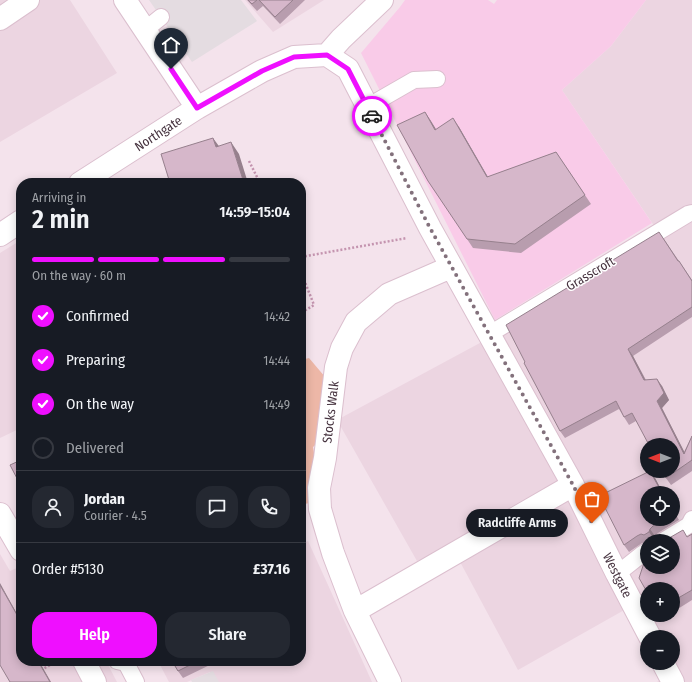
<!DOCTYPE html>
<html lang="en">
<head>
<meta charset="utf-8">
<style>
	:root { --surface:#171b24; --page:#242831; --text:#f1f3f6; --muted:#9ea1a6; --line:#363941; --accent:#ef0fff }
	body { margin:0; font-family:"Fira Sans Condensed",sans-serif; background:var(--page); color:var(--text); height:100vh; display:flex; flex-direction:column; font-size:15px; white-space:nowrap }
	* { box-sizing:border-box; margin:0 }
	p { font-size:13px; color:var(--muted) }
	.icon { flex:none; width:22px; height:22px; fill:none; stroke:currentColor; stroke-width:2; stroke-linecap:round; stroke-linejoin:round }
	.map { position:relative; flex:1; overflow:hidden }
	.side { position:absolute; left:16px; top:178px; width:290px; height:488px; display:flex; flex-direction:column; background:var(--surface); border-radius:16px; box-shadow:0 2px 10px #0003 }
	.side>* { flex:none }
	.needle { width:26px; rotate:270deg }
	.buttons { position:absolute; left:640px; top:438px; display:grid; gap:8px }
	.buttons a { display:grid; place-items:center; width:40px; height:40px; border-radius:50%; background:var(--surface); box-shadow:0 2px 10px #0003; font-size:20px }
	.pin { position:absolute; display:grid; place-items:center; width:34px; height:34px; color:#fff; margin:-41px -17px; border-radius:50% 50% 50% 0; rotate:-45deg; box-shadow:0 0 4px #0007 }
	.pin .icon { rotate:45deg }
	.courier { position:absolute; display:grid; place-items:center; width:40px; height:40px; margin:-20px; border:3px solid #ef0fff; border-radius:50%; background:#fff; color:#222; box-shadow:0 1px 5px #0007 }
	.bubble { position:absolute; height:28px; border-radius:14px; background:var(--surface); box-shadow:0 2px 10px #0003; font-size:13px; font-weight:600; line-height:28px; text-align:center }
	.summary em { font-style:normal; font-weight:600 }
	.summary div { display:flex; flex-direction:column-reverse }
	.summary { display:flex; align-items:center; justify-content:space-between; height:68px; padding:0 16px }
	h1 { font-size:26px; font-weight:600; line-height:30px }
	.bar { display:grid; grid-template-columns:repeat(4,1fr); gap:6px 4px; align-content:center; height:48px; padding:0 16px }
	.bar i { height:5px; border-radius:3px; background:var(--line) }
	.bar .on { background:var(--accent) }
	.bar p { grid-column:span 4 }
	.line { display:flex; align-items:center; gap:10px; padding:0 16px; border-top:1px solid var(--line) }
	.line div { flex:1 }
	.round { display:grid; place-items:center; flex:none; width:42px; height:42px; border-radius:16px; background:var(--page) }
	ol { padding:0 16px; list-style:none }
	li { display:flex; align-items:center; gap:12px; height:44px }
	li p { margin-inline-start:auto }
	li .icon { padding:4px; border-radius:50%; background:var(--accent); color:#fff; stroke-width:4 }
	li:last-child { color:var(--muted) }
	li i { width:22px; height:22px; border:2px solid var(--line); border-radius:50% }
	.primary-button { display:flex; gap:8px; margin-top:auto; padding:8px 16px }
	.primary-button a { flex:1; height:46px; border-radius:16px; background:var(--accent); color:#fff; font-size:16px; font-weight:600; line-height:46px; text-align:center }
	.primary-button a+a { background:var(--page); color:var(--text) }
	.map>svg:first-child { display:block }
</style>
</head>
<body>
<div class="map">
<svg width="692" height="682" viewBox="0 0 692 682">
	<rect width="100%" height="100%" fill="#f4e3ec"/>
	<path fill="#ecd5e1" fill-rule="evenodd" d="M0 0H70L117 73 0 142Z
		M245 0H324L273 32Z
		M646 0H692V682H657L678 666 673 656V637H663L651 615H673V589H647V608L642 600 518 670 451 545 417 561 337 420 504 330 659 233 562 90 611 46ZM647 445H673V471H647ZM647 493H673V519H647ZM647 541H673V567H647Z
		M21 240V428L0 438V253Z
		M308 541 372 682H215L210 672 187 682H169L158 661H301V544Z
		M0 554 10 571 21 566V661H106L117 682H0Z"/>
	<path fill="#f9cbe8" d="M405 0H488L494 4 497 0H646L611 46 562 90 652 223 495 320 361 53 400 7Z"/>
	<path fill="#edb7a7" d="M309 358 331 384 326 435 313 447 317 470 309 503 301 505V360Z"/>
	<path fill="#e4dce1" d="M149 0H241L257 21 192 62Z
		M213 671 219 682H192L191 680Z"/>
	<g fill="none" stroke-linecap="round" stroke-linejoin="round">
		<defs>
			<path id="lane" d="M145 30 161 17
				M367 107 414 80 437 79
				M488 335 688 214 692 213
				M663 541 689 525 692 519
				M617 574 641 555 647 551
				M117 661 126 663 136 682"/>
			<path id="street" d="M125 0 197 108
				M0 19 28 0
				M327 55 348 69 430 228 573 485 617 574 650 637
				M327 55 341 39 382 0
				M80 183 197 108 262 71 294 57 327 55
				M0 235 21 221
				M0 514 21 550
				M355 611 333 553 320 509 319 488 325 458 336 367 342 348 356 322 389 294 451 267
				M84 661 95 682
				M663 663 673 682
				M390 682 355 611 573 485"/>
		</defs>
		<use href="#lane" stroke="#dbbfce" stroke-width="18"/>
		<use href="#street" stroke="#dbbfce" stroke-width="24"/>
		<path stroke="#c494af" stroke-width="2.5" stroke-dasharray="2 2" stroke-linecap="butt" d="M249 161 260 183
			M301 257 407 238
			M301 272 314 305 301 313
			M41 670 57 661"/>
		<use href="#lane" stroke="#fff" stroke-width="16"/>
		<use href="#street" stroke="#fff" stroke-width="22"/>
	</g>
	<path fill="#b89dae" d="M247 0H305L280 24 263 6 257 11Z
		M425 112 436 130 459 127 488 177 556 152 591 204 521 253 473 248 467 239Z
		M659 232 692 280V317L633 356 646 380 662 386 669 400 662 408 684 452 692 436V471L671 485 661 471H673L636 421 629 425 619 409 565 438 560 431Z
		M650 471 655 478 663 493H647V519H673V510L679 520 658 533 655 536 654 539 650 541H647V542L642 543 629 552 624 545Z
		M692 534V600L673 612V589L688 537Z
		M662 615H667L663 618Z
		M172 661H215L216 662 183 678 178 671Z"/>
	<path fill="#96808d" d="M425 112 431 121 442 139 435 130Z
		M453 118 459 127 493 186 487 177Z
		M213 138 221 149 216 147Z
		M231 142 239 154 248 183H244Z
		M628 349 633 356 649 387 644 380Z
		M657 379 662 386 669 400 662 408 689 461 684 454 657 401Z
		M650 471 655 478 663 493H662Z
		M650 529 655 536 654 539 649 532Z
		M0 583 21 621V622L0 585Z
		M38 661H39L51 682H50Z"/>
	<path fill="#d6b7ca" stroke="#96808d" d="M248 0H257L252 4Z
		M259 0H293L275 17Z
		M425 112 435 130 453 118 487 177 556 152 585 195 515 244 467 239 428 181 397 125Z
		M213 138 216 147 231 142 244 183H170L161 154Z
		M659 232 678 261H679L692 281V307L628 349 644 380 657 379 664 393 657 401 684 454 692 436V460L666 478 661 471H673V445H649L632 413 624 417 616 401 560 431 524 363 525 362 506 325Z
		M21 460V486L10 465Z
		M650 471 662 493H647V519H664L653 526 650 529 649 532 644 535 641 534 637 536 624 545 599 496Z
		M683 530 687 537 692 534V590L673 601V589H647V592L639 578 647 554V567H673V541H664Z
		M0 585 21 622V661H38L50 682H10L0 665Z
		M172 661H198L178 671Z"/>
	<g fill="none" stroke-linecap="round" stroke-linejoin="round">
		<path stroke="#83717c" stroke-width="4" stroke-dasharray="0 7.2" d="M372 116 430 228 573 485 592 523"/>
		<path stroke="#ef0fff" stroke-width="5" d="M171 69 197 108 262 71 294 57 327 55 348 69 372 116"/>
	</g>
	<g text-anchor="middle" stroke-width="3" stroke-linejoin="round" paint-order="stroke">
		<g font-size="13" fill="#46333f" stroke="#fff">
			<text transform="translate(158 133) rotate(-33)" y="5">Northgate</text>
			<text transform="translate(590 273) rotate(-31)" y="5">Grasscroft</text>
			<text transform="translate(330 412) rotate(-83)" y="5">Stocks Walk</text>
			<text transform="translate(618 575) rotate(63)" y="5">Westgate</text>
		</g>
	</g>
</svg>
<div class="buttons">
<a><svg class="needle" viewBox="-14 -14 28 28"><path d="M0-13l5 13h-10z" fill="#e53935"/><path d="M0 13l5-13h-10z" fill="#9ea1a6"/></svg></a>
<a><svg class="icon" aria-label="locate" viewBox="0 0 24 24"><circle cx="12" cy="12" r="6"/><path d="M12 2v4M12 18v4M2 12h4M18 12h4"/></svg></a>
<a><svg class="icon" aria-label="layers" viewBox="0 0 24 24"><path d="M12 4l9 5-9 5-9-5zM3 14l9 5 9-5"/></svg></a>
<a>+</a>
<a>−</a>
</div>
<div class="pin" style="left:592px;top:523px;background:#ea580c"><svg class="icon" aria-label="bag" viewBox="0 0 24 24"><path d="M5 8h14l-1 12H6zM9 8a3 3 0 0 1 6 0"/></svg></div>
<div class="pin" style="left:171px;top:69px;background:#1f2937"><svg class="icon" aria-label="home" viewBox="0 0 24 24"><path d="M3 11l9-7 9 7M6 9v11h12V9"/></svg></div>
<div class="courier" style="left:372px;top:116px"><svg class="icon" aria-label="car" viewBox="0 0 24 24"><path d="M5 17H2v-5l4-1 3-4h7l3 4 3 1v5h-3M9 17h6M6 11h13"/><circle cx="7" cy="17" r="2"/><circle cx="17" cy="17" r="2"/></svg></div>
<div class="bubble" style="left:466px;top:509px;width:102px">Radcliffe Arms</div>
<section class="side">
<div class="summary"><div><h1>2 min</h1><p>Arriving in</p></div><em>14:59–15:04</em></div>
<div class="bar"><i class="on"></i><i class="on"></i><i class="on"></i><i></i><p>On the way · 60 m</p></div>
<ol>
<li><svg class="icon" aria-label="check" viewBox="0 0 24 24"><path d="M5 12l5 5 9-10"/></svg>Confirmed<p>14:42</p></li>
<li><svg class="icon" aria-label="check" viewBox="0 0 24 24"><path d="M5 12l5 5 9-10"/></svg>Preparing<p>14:44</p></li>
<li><svg class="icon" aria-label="check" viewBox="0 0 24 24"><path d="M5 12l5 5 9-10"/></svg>On the way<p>14:49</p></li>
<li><i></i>Delivered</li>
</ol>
<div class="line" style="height:72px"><a class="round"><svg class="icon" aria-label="person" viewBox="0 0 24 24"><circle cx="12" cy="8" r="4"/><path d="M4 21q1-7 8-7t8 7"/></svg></a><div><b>Jordan</b><p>Courier · 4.5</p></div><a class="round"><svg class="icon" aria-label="chat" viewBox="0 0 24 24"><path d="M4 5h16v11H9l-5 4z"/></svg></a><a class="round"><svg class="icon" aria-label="phone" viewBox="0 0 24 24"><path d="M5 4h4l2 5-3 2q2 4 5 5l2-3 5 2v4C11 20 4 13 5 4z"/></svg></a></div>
<div class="line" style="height:52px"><div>Order #5130</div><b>£37.16</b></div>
<div class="primary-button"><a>Help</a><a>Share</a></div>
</section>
</div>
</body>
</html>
